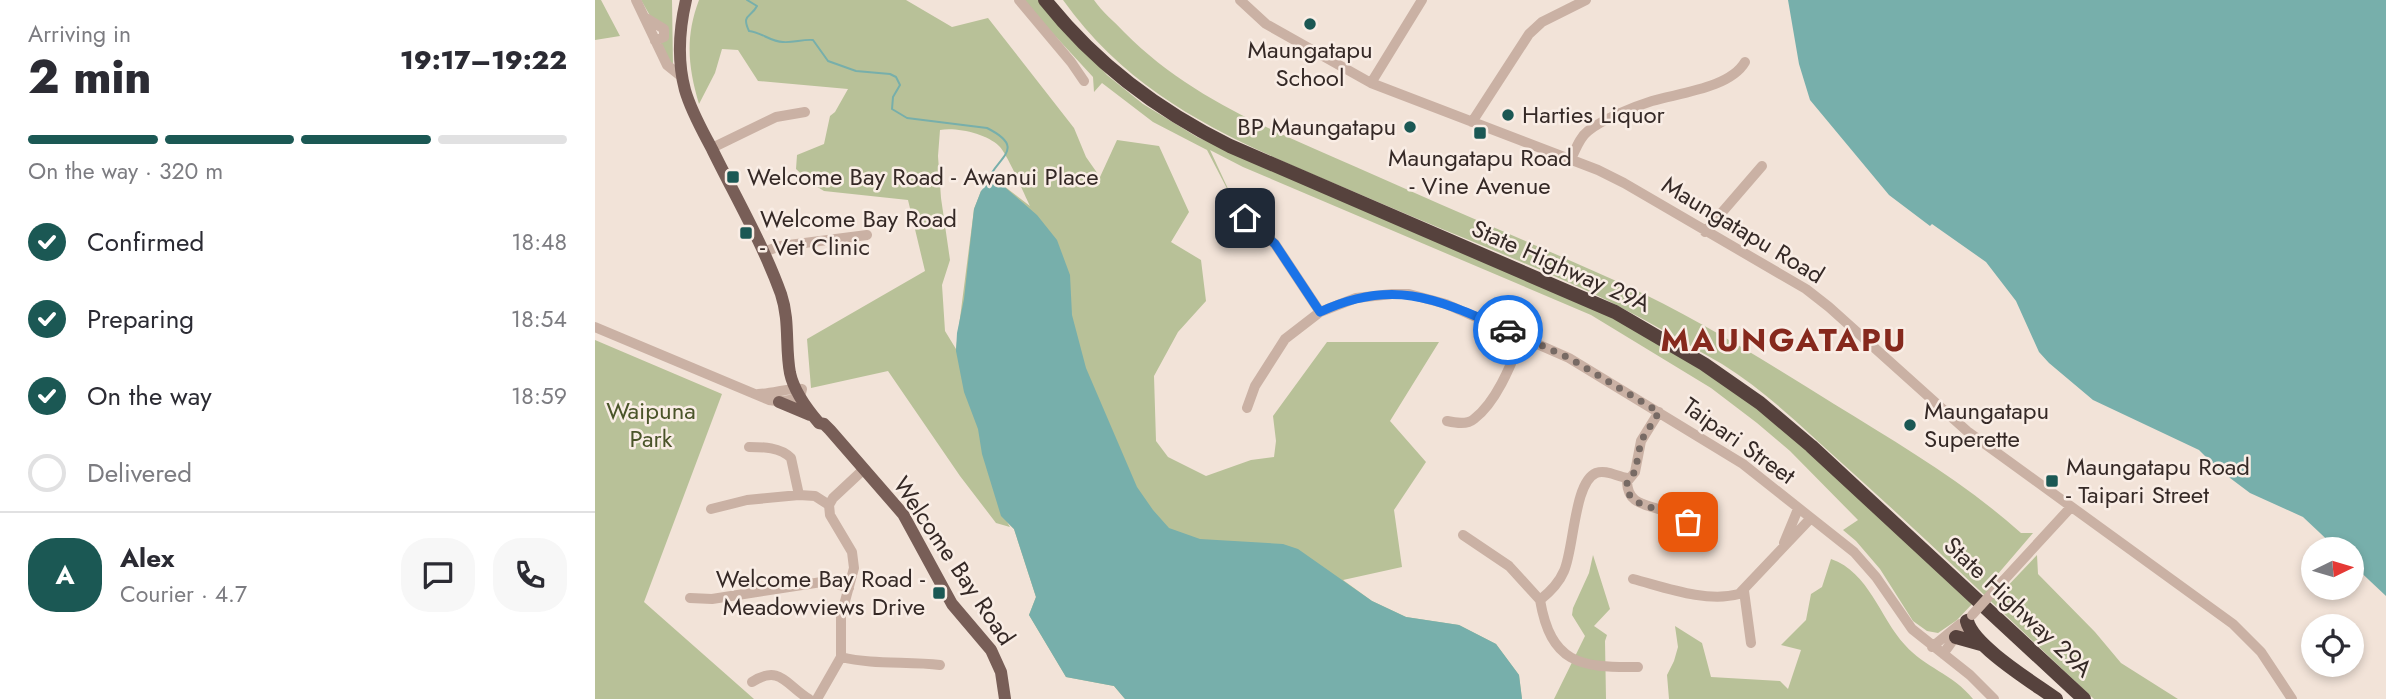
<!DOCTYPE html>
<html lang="en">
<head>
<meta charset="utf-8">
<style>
	:root { --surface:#fff; --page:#f7f7f7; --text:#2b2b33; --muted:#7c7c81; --line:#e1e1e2; --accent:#1b5854 }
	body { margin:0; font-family:Jost,sans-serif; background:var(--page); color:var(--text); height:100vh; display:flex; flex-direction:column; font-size:26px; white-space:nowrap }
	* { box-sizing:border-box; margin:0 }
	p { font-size:23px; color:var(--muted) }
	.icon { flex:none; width:38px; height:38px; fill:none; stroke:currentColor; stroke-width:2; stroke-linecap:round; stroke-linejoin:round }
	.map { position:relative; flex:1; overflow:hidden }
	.panel { display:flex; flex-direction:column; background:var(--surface); width:595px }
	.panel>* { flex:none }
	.needle { width:46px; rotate:85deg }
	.buttons { position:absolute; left:1706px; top:537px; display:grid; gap:14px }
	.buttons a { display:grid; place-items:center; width:63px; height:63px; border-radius:50%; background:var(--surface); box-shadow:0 4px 10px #0003; font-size:35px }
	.pin { position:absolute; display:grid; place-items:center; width:60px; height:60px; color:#fff; margin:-30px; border-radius:14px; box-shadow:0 4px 10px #0006 }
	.courier { position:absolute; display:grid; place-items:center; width:70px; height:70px; margin:-35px; border:5px solid #1a73e8; border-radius:50%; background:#fff; color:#222; box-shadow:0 2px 9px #0007 }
	.overview em { font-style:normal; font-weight:800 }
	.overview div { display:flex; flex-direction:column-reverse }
	.overview { display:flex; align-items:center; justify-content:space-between; height:119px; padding:0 28px }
	h1 { font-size:46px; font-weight:800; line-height:52px }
	.bar { display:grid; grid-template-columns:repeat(4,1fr); gap:10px 7px; align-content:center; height:84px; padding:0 28px }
	.bar i { height:9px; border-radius:5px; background:var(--line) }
	.bar .on { background:var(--accent) }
	.bar p { grid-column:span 4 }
	.line { display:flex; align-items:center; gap:18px; padding:0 28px; border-top:2px solid var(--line) }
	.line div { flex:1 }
	.round { display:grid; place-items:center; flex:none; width:74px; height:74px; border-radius:28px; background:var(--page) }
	ol { padding:0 28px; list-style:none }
	li { display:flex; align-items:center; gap:21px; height:77px }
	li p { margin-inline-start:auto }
	li .icon { padding:7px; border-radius:50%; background:var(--accent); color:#fff; stroke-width:4 }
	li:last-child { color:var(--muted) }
	li i { width:38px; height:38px; border:4px solid var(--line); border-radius:50% }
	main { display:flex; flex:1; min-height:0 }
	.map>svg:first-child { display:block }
</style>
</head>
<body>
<main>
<section class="panel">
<div class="overview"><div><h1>2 min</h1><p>Arriving in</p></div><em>19:17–19:22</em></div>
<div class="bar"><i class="on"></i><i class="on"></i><i class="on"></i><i></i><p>On the way · 320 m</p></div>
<ol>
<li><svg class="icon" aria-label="check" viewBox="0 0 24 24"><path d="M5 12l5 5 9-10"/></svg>Confirmed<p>18:48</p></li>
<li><svg class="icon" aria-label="check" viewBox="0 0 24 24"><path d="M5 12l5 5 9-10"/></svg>Preparing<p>18:54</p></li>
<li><svg class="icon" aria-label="check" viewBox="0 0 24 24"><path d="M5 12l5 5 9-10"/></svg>On the way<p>18:59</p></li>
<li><i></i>Delivered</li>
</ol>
<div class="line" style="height:126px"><b class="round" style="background:var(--accent);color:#fff">A</b><div><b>Alex</b><p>Courier · 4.7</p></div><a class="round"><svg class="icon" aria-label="chat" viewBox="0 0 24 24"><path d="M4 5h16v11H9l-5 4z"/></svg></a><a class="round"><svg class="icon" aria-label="phone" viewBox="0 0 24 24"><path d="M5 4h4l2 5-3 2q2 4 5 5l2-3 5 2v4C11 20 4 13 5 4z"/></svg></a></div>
</section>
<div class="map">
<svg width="1791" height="699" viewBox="0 0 1791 699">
	<rect width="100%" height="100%" fill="#f2e3d8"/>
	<path fill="#b8c198" d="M0 0H6L25 36 0 40Z
		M46 0H77L78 67 65 42 69 40Z
		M104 0H311L357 27 393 18 479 128 491 157 505 177 522 140 564 146 594 212 576 242 606 260 611 301 583 332 559 376 561 441 573 457 611 476 656 460 679 457 681 441 678 416 732 342H844L795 421 831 462 799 510 807 567 748 580 777 601 811 617 864 625 901 644 924 675 927 699 576 617 405 183 435 206C429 194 412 153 404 146 392 134 362 127 345 130L343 156 346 198 355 260 347 285 350 331 361 349 379 209 386 191 530 699 519 686 471 677 434 615 441 597 419 529 412 522 415 527 401 523 365 476 293 371 216 388 212 339 330 271 313 200 229 191 216 183 201 169 202 155 229 144 235 116 240 112 253 89 163 81 143 50 127 49 120 73 104 104C93 67 90 37 104 0Z
		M427 0H444L512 75 548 104 602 137 1024 318 1163 406 1379 602 1362 620 1343 633 1332 631 1318 621 1285 569 1261 541 1248 530 1263 520 1195 451 1162 423 1116 388 996 315 648 167 615 150 641 206 612 150 558 122 507 83 499 92 498 77Z
		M468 0H499C507 12 519 21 529 32 594 98 677 130 761 167 848 206 939 244 1028 284 1102 318 1170 361 1239 404 1304 444 1369 482 1426 533H1438L1396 582 1406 593 1442 555 1443 574 1500 632 1526 663 1583 699H1499C1416 621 1334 541 1249 465 1210 430 1172 392 1127 364 1085 340 1043 315 999 294 928 261 855 233 783 202 662 149 548 112 468 0Z
		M0 340 127 394 49 602 159 699H0Z
		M998 555 1015 609 999 626 1012 635 1010 641 1011 699H959L990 636 977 615 978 608 994 573Z
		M1236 559C1274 572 1285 618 1310 645 1329 667 1358 674 1378 699H1074L1072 675 1079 661 1083 647 1080 626 1107 643 1116 677 1185 681 1193 689 1206 650 1186 645 1211 620 1216 594 1227 587Z"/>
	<path fill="#77afab" d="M1193 0H1791V596L1757 564V550L1742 549 1708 517 1655 493 1623 469 1604 450 1498 400 1454 363 1444 352 1421 301 1391 262 1337 224 1335 226 1294 195 1215 100 1204 64Z
		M398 177 442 215 462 240 475 275 477 315 491 368 542 487 558 510 574 528 605 539 688 544 703 549 777 601 811 617 864 625 901 644 924 675 927 699H530L519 686 471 677 434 615 441 597 419 529 406 516 387 454 383 429 369 392 361 351 362 333 369 299 379 209 386 191Z"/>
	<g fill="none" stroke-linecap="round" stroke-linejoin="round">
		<path stroke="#77afab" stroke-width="2" d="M152 0 162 6C156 18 146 14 154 31 166 32 176 42 188 42 198 43 208 39 218 40L233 61 261 71 295 74 301 77 305 85 298 97 297 109 312 118 392 128C434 149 400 158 393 181"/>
		<path stroke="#cab1a4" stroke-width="10" d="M41 0 72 65 87 77
			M424 0 476 62 489 81
			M645 0 671 24 776 83 1003 170 1029 183 1211 289 1234 307 1372 431 1638 624 1666 652 1697 699
			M51 18 69 29V37L60 41
			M776 83 827 0
			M877 122 934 34 947 22 991 0
			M117 148 181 117 210 112
			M976 159C981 149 984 138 993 131 1008 119 1038 107 1057 101 1084 93 1135 88 1150 62
			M650 218 680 244 725 312
			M1110 232 1167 166
			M168 252 186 246 272 235
			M0 327 174 400C185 402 195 401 205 397L207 389C197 387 177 394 163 394
			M652 408 660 386 690 339 725 312 761 298 797 294H814L851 304 974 358 1148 464 1259 552 1281 577 1317 629 1375 675 1399 699
			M1064 412 1046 441 1040 472 1032 482C1033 505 1051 504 1069 511 1081 515 1094 523 1106 528
			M852 421C861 423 872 425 879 419 902 402 917 362 927 337
			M154 447C168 447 185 447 196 458L204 495
			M1033 478C1022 477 1012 469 1001 473 979 482 979 549 969 571 964 583 955 592 945 600 956 663 984 668 1043 667
			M116 509 152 500 204 495 220 496 234 505
			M868 535 914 566 945 600
			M1189 543 1203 509
			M1038 579C1069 587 1111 603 1144 594L1215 519
			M1408 581 1476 507
			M1149 591 1156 643
			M95 598 117 599 233 581 254 588
			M1337 647 1365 624
			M1348 654 1374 618
			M246 657C278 665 312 661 345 665
			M157 682C185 664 191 685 214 699
			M222 699 246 657V616L259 568 257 552 235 515 234 505 238 498 268 470"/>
		<path stroke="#785e57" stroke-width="12" d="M91 0C84 30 82 60 90 90 96 111 107 130 117 149 140 196 168 244 186 294 195 321 190 346 195 373 199 392 212 409 224 423L229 424 235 430 308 514 357 604 396 650 406 672 410 699
			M184 402 215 415"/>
		<path stroke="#56423d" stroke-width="14" d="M450 0C499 62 564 111 635 146L1020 312 1109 364 1165 403 1216 446 1489 699
			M1372 621C1378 646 1439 683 1461 699
			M1361 637 1386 644"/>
		<path stroke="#cab1a4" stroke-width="10" d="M1377 615 1408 581"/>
	</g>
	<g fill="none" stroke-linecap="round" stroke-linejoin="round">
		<path stroke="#776a64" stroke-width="7" stroke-dasharray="0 12.6" d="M913 330 974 358 1064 412 1046 441 1040 472 1033 478C1027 501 1048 505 1065 510 1075 512 1084 518 1093 522"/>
		<path stroke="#1a73e8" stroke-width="9" d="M650 218 680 244 725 312C799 277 844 300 913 330"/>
	</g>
	<g fill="#1b5854" stroke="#f9ede5" stroke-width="2.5">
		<circle cx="715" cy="24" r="7"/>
		<circle cx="913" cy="115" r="7"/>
		<circle cx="815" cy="127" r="7"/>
		<rect x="878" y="126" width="14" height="14" rx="3.5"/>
		<rect x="131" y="170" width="14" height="14" rx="3.5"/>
		<rect x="144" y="226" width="14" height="14" rx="3.5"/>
		<circle cx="1315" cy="425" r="7"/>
		<rect x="1450" y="474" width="14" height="14" rx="3.5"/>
		<rect x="337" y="586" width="14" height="14" rx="3.5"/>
	</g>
	<g text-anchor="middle" stroke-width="5" stroke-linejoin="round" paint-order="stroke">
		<g font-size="24" fill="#352926" stroke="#f9ede5" text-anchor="start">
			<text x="715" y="58" text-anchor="middle">Maungatapu<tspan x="715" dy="28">School</tspan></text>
			<text x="927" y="123">Harties Liquor</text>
			<text x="801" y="135" text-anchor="end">BP Maungatapu</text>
			<text x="885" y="166" text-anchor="middle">Maungatapu Road<tspan x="885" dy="28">- Vine Avenue</tspan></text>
			<text x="152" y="185">Welcome Bay Road - Awanui Place</text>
			<text x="165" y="227">Welcome Bay Road<tspan x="165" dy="28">- Vet Clinic</tspan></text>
			<text x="1329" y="419">Maungatapu<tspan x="1329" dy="28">Superette</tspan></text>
			<text x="1471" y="475">Maungatapu Road<tspan x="1471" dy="28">- Taipari Street</tspan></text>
			<text x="330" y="587" text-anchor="end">Welcome Bay Road -<tspan x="330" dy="28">Meadowviews Drive</tspan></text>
		</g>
		<g font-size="24" fill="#352926" stroke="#f9ede5">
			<text transform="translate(1148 230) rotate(31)" y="8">Maungatapu Road</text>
			<text transform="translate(966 266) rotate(24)" y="8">State Highway 29A</text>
			<text transform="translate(1144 441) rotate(35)" y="8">Taipari Street</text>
			<text transform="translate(359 561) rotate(56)" y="8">Welcome Bay Road</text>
			<text transform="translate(1423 607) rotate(43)" y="8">State Highway 29A</text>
		</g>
		<g font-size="24" fill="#4a5429" stroke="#f9ede5">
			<text x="56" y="419">Waipuna<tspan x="56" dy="28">Park</tspan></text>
		</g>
		<g font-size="32" font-weight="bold" letter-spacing="2" fill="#86291d" stroke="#f9ede5">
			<text x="1189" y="351">MAUNGATAPU</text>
		</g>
	</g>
</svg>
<div class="buttons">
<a><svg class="needle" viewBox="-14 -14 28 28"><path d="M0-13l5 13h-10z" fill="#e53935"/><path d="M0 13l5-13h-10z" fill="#7c7c81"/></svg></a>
<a><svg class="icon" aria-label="locate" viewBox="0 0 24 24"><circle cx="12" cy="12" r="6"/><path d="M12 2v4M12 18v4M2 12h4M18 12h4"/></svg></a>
</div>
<div class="pin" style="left:1093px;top:522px;background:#ea580c"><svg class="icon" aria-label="bag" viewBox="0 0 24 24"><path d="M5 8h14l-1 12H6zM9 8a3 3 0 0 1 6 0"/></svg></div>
<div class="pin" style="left:650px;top:218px;background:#1f2937"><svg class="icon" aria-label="home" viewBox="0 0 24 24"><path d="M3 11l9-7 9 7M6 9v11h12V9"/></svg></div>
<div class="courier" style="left:913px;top:330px"><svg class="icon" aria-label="car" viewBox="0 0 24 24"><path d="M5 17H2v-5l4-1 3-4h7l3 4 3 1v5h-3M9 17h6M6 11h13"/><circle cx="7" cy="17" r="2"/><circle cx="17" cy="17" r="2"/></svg></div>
</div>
</main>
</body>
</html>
